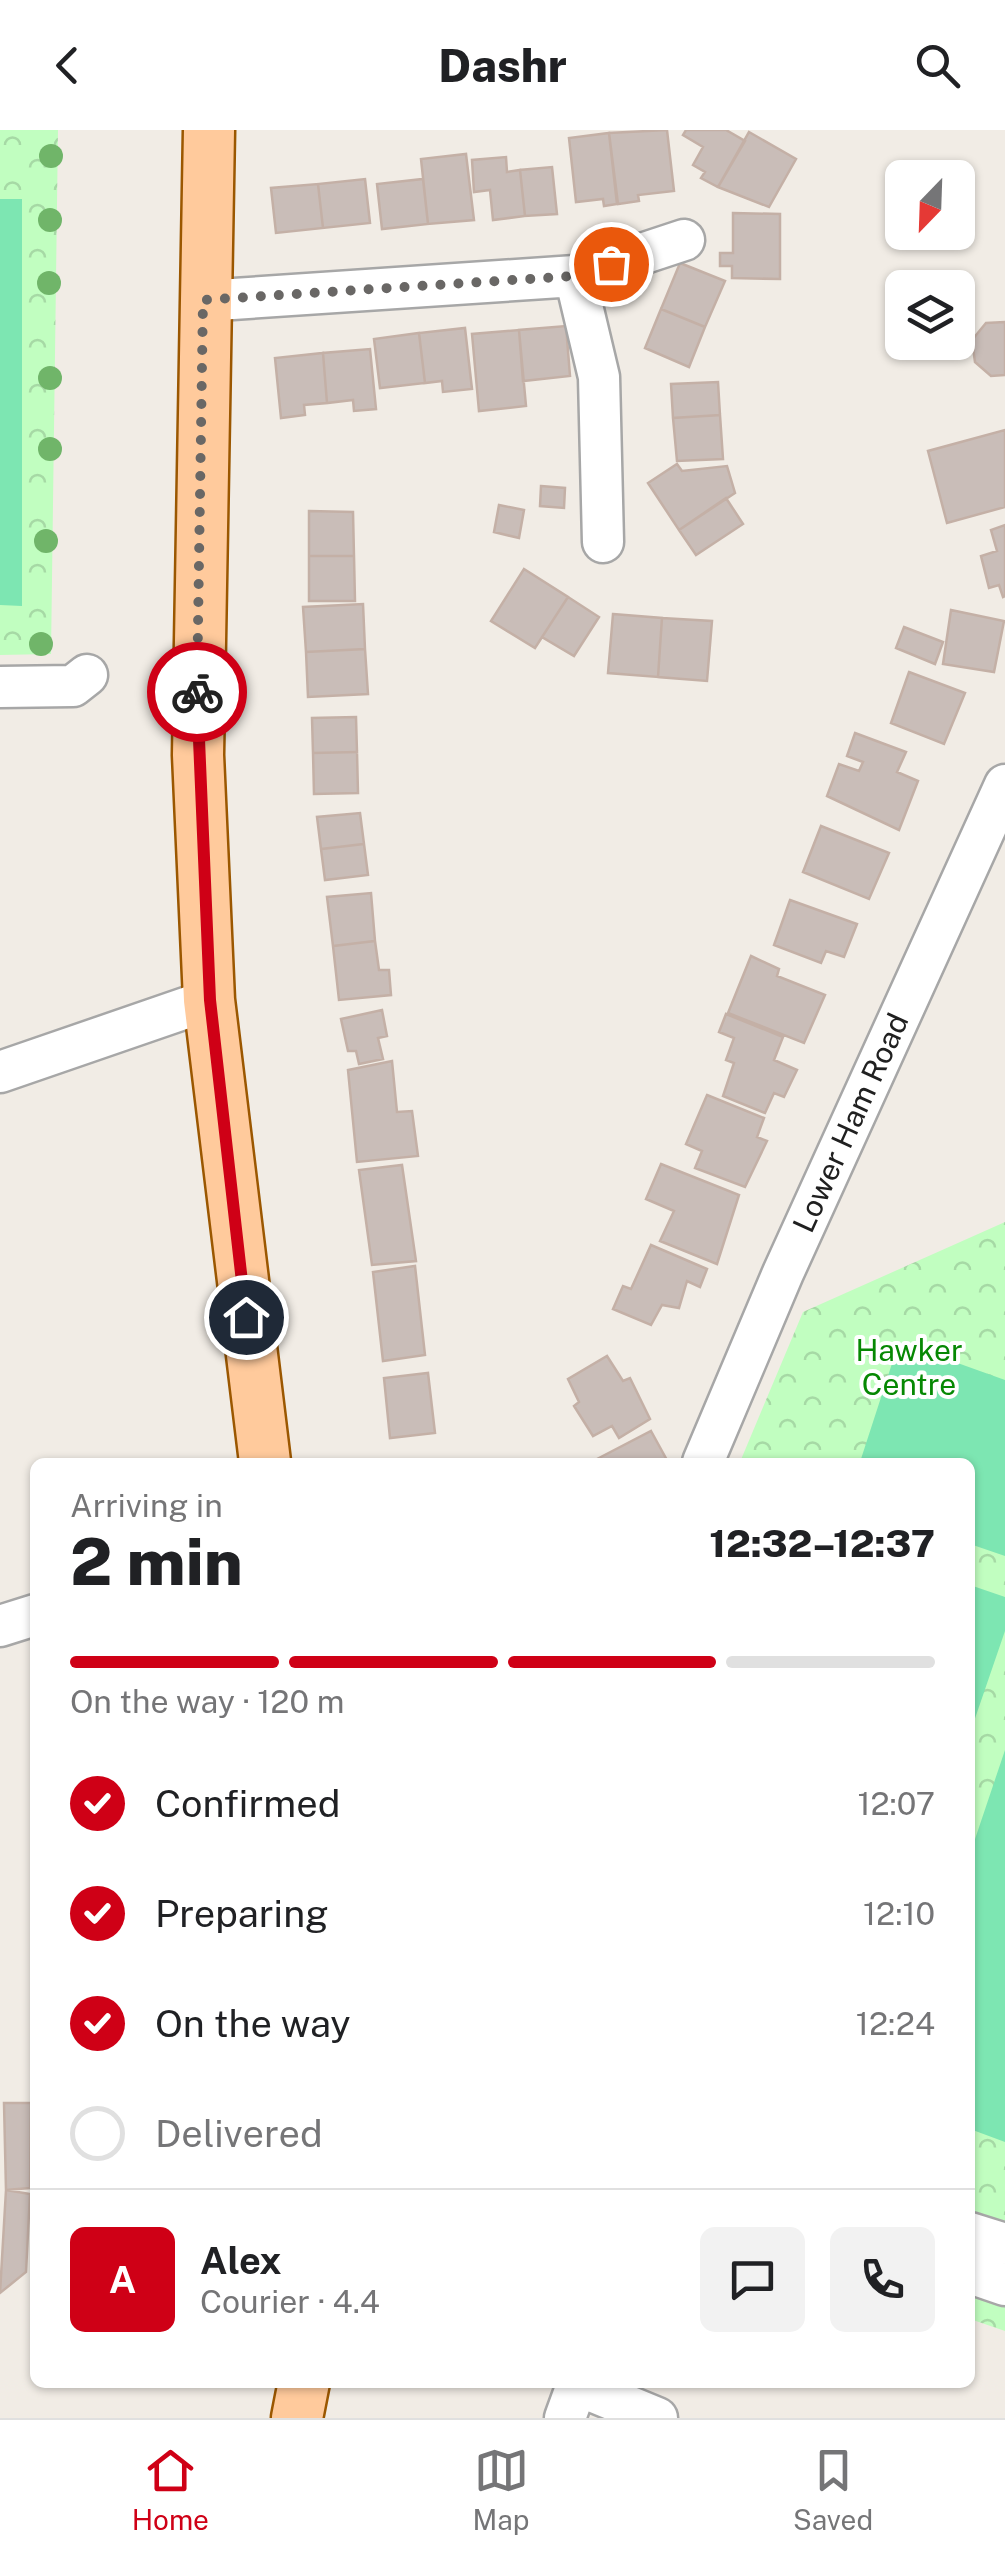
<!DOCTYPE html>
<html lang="en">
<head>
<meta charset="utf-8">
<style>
	:root { --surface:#fff; --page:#f2f2f2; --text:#202124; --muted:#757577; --line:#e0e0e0; --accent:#cf0016 }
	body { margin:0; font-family:"Public Sans",sans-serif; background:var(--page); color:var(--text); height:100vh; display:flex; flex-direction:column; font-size:38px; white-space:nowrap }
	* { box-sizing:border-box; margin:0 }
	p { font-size:32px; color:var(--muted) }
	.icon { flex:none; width:55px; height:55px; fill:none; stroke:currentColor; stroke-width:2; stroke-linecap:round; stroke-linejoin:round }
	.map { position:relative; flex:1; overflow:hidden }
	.side { position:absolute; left:30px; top:1328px; width:945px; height:930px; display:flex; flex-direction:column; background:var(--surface); border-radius:15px; box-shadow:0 2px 8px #0004 }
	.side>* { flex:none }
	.needle { width:65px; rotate:203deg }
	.fabs { position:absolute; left:885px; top:30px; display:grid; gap:20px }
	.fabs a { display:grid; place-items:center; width:90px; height:90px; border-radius:15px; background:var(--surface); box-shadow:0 2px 8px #0004; font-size:50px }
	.pin { position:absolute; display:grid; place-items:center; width:85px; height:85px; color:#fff; margin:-42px; border:5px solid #fff; border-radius:50%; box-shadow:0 2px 10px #0007 }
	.courier { position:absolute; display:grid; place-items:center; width:100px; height:100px; margin:-50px; border:8px solid #cf0016; border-radius:50%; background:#fff; color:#222; box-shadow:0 2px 12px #0007 }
	.head em { font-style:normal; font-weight:800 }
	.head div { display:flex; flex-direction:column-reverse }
	.head { display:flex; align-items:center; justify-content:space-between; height:170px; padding:0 40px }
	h1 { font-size:65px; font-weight:800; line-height:75px }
	.bar { display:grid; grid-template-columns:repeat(4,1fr); gap:15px 10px; align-content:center; height:120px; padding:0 40px }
	.bar i { height:12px; border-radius:8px; background:var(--line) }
	.bar .current { background:var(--accent) }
	.bar p { grid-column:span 4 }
	.line { display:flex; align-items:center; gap:25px; padding:0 40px; border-top:2px solid var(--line) }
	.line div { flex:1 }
	.round { display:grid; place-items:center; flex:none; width:105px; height:105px; border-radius:15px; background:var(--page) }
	ol { padding:0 40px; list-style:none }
	li { display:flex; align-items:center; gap:30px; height:110px }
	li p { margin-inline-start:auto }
	li .icon { padding:10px; border-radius:50%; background:var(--accent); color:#fff; stroke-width:4 }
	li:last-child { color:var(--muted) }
	li i { width:55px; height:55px; border:5px solid var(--line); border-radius:50% }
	header { display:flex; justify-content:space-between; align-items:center; height:130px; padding:0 40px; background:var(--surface); font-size:45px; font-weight:800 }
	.tabs { display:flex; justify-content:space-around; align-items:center; height:140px; border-top:2px solid var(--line); background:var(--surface); font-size:28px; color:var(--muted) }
	.tabs a { display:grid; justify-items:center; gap:5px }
	.tabs .current { color:var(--accent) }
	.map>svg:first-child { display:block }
</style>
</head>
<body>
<header><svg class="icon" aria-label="back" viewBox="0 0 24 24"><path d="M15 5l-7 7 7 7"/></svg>Dashr<svg class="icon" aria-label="search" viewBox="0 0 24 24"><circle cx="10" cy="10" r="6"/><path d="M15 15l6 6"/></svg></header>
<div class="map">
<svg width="1005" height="2288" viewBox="0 0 1005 2288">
	<defs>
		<pattern id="park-crowns" width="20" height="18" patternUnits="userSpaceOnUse" patternTransform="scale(2.5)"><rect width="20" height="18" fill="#c1fec0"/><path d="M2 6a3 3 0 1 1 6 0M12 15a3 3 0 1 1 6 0" fill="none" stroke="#a6d9a5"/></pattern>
	</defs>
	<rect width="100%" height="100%" fill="#f1ece5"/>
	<path fill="url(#park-crowns)" d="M0 0H58L51 524 0 525Z
		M1005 1092V2201L970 2189V1332H740L803 1182Z"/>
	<path fill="#7de6b2" d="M0 69H22V476L0 475Z
		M899 1212 1005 1250V1426L970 1414V1332H860Z
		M970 1455 1005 1467V1501L970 1603Z
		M1005 1620V2012L970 1999V1724Z"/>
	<path fill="#c9bdb8" stroke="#c4b0a6" stroke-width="2.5" d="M667 0 674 61 638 65 639 71 618 74 609 3Z
		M686 0H726L745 11 718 57 701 48 705 42 693 35 703 17 683 5Z
		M749 2 796 29 769 77 718 57Z
		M609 3 617 74 604 76 603 69 576 72 569 8Z
		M466 24 474 90 428 94 421 29Z
		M506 27 507 42 520 40 525 86 493 90 490 60 474 62 472 30Z
		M552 37 557 84 525 86 520 40Z
		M365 49 370 93 323 98 318 54Z
		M423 49 428 94 382 99 377 54Z
		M318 54 323 98 276 103 271 58Z
		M733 83 780 84V149L732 148V136H720V123H733Z
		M680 133 725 151 705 197 661 179Z
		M661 179 705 197 689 237 645 218Z
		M1005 192V245L991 246 975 232 972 210 986 193Z
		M566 196 570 246 523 251 519 200Z
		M465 198 472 259 443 262 442 251 425 253 419 203Z
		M519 200 526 276 479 281 472 204Z
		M419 203 425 253 380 258 374 209Z
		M370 219 376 279 354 281 353 270 327 273 323 223Z
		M323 223 327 273 304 275 305 285 281 288 275 228Z
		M718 252 720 285 673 288 671 254Z
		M720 285 723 329 677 331 673 288Z
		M1005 300V377L947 393 928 321Z
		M677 334 682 341 727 336 735 363 679 400 648 353Z
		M541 356 565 358 564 378 540 376Z
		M726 368 743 394 696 425 679 400Z
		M499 375 524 380 519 408 494 402Z
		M309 381 353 382 354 426H309Z
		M1005 395V466L1003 467 999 455 989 458 981 426 997 421 991 400Z
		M309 426H354L355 471H309Z
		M524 439 568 467 535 518 491 491Z
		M568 467 599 487 574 526 542 507Z
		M363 474 365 519 306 522 303 477Z
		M951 480 1004 491 994 542 943 534Z
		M613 484 662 488 658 547 608 543Z
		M662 488 712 491 707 551 658 547Z
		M904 497 943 512 935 534 896 518Z
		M365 519 368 564 308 567 306 522Z
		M909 542 965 563 944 614 891 593Z
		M356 587 357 622 313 623 312 588Z
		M855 603 906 622 897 642 918 651 899 700 827 666 839 634 859 641 863 632 847 626Z
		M357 622 358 663 314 664 313 623Z
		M360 683 364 714 321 719 317 687Z
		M821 696 889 723 869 769 803 742Z
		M364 714 368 745 325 750 321 719Z
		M371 763 375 811 333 816 327 767Z
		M790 770 857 794 844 827 826 821 821 833 774 815Z
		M375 811 379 840H389L391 865 339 870 333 816Z
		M751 826 779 839 777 846 825 865 804 913 728 883Z
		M382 880 387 906 378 908 383 929 359 934 356 921H348L341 889Z
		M726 884 783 907 774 930 797 940 784 967 774 963 765 983 723 966 734 933 726 930 734 908 719 902Z
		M392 931 397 982 412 981 418 1026 357 1032 348 940Z
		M707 965 764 988 757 1007 767 1011 745 1057 695 1038 702 1021 686 1014Z
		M661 1034 739 1065 717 1134 660 1111 674 1081 646 1069Z
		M402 1035 416 1131 372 1135 359 1040Z
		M651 1115 707 1139 700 1157 687 1151 679 1178 662 1175 651 1195 613 1179 623 1156 631 1159Z
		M415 1136 425 1225 383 1231 373 1142Z
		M607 1226 623 1251 630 1248 650 1289 619 1308 612 1296 593 1306 574 1276 579 1272 568 1249Z
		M428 1243 435 1303 390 1308 384 1248Z
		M651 1301 668 1332H598L597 1329Z
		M4 1973H31L30 2058 6 2060Z
		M6 2060 30 2064 26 2142 0 2163Z"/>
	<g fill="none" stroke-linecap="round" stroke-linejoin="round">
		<defs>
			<g id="minor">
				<path d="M575 146 684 110"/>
				<path d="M203 171 575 146 599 247 603 412"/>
				<path d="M0 557 73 556 87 545"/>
				<path d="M0 942 209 870"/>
				<path id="s1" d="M703 1332 783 1143 1005 655"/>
				<path d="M0 1496 35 1485"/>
				<path d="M970 2103 1005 2114"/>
				<path d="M970 2143 1005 2155"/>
				<path d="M565 2288 577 2255 657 2288"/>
			</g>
			<path id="major" d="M209 0 198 625 209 870 265 1332
				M297 2288 304 2252"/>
		</defs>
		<use href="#minor" stroke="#a7a7a7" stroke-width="45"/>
		<use href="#major" stroke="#9b5700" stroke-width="55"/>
		<use href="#minor" stroke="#fff" stroke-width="40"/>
		<use href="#major" stroke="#ffca9c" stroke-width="50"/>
	</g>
	<g fill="#70b569">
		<circle cx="51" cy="26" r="12"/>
		<circle cx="50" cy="90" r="12"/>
		<circle cx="49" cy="153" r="12"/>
		<circle cx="50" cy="248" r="12"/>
		<circle cx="50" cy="319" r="12"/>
		<circle cx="46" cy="411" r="12"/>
		<circle cx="41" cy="514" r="12"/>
	</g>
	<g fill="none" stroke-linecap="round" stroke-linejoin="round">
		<path stroke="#696765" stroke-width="10" stroke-dasharray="0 18" d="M197 562 203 170 575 146 611 134"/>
		<path stroke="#cf0016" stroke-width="12" d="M197 562 210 870 246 1187"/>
	</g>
	<g text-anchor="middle" stroke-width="8" stroke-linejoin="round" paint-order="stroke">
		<g font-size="30" fill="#202020" stroke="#fff">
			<text dy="10" stroke="none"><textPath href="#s1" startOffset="370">Lower Ham Road</textPath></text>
		</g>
		<g font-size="30" fill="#068803" stroke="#fff">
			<text x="909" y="1231">Hawker<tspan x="909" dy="34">Centre</tspan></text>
		</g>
	</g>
</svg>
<div class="fabs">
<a><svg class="needle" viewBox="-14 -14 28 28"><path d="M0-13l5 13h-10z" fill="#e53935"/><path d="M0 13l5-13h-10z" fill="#757577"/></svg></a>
<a><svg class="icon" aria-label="layers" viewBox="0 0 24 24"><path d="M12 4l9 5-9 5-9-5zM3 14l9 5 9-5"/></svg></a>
</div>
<div class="pin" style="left:611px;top:134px;background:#ea580c"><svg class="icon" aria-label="bag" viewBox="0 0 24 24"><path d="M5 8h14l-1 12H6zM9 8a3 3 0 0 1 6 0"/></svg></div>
<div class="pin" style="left:246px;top:1187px;background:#1f2937"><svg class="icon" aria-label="home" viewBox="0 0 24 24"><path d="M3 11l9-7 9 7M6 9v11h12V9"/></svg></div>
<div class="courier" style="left:197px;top:562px"><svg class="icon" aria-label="bike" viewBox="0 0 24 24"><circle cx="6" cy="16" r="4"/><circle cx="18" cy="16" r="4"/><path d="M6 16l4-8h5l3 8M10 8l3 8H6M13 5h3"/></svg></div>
<section class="side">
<div class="head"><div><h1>2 min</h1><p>Arriving in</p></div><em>12:32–12:37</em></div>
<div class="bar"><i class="current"></i><i class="current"></i><i class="current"></i><i></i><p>On the way · 120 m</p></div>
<ol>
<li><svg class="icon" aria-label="check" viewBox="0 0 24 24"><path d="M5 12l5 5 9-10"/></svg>Confirmed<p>12:07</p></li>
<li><svg class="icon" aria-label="check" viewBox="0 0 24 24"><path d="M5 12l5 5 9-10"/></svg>Preparing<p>12:10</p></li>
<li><svg class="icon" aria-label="check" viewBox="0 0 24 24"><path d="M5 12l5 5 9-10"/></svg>On the way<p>12:24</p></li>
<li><i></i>Delivered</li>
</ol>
<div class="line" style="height:180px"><b class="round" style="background:var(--accent);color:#fff">A</b><div><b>Alex</b><p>Courier · 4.4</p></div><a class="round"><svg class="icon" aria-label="chat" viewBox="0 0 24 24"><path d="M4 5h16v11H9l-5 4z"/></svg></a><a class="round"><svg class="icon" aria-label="phone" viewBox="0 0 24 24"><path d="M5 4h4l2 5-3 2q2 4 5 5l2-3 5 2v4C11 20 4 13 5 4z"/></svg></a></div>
</section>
</div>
<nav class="tabs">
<a class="current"><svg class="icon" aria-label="home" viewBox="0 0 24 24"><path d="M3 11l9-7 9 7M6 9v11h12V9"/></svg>Home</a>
<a><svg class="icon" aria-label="map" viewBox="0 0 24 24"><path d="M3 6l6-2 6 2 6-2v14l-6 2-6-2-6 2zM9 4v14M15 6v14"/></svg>Map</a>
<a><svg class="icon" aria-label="saved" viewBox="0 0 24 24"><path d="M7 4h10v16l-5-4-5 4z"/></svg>Saved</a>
</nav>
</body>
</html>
